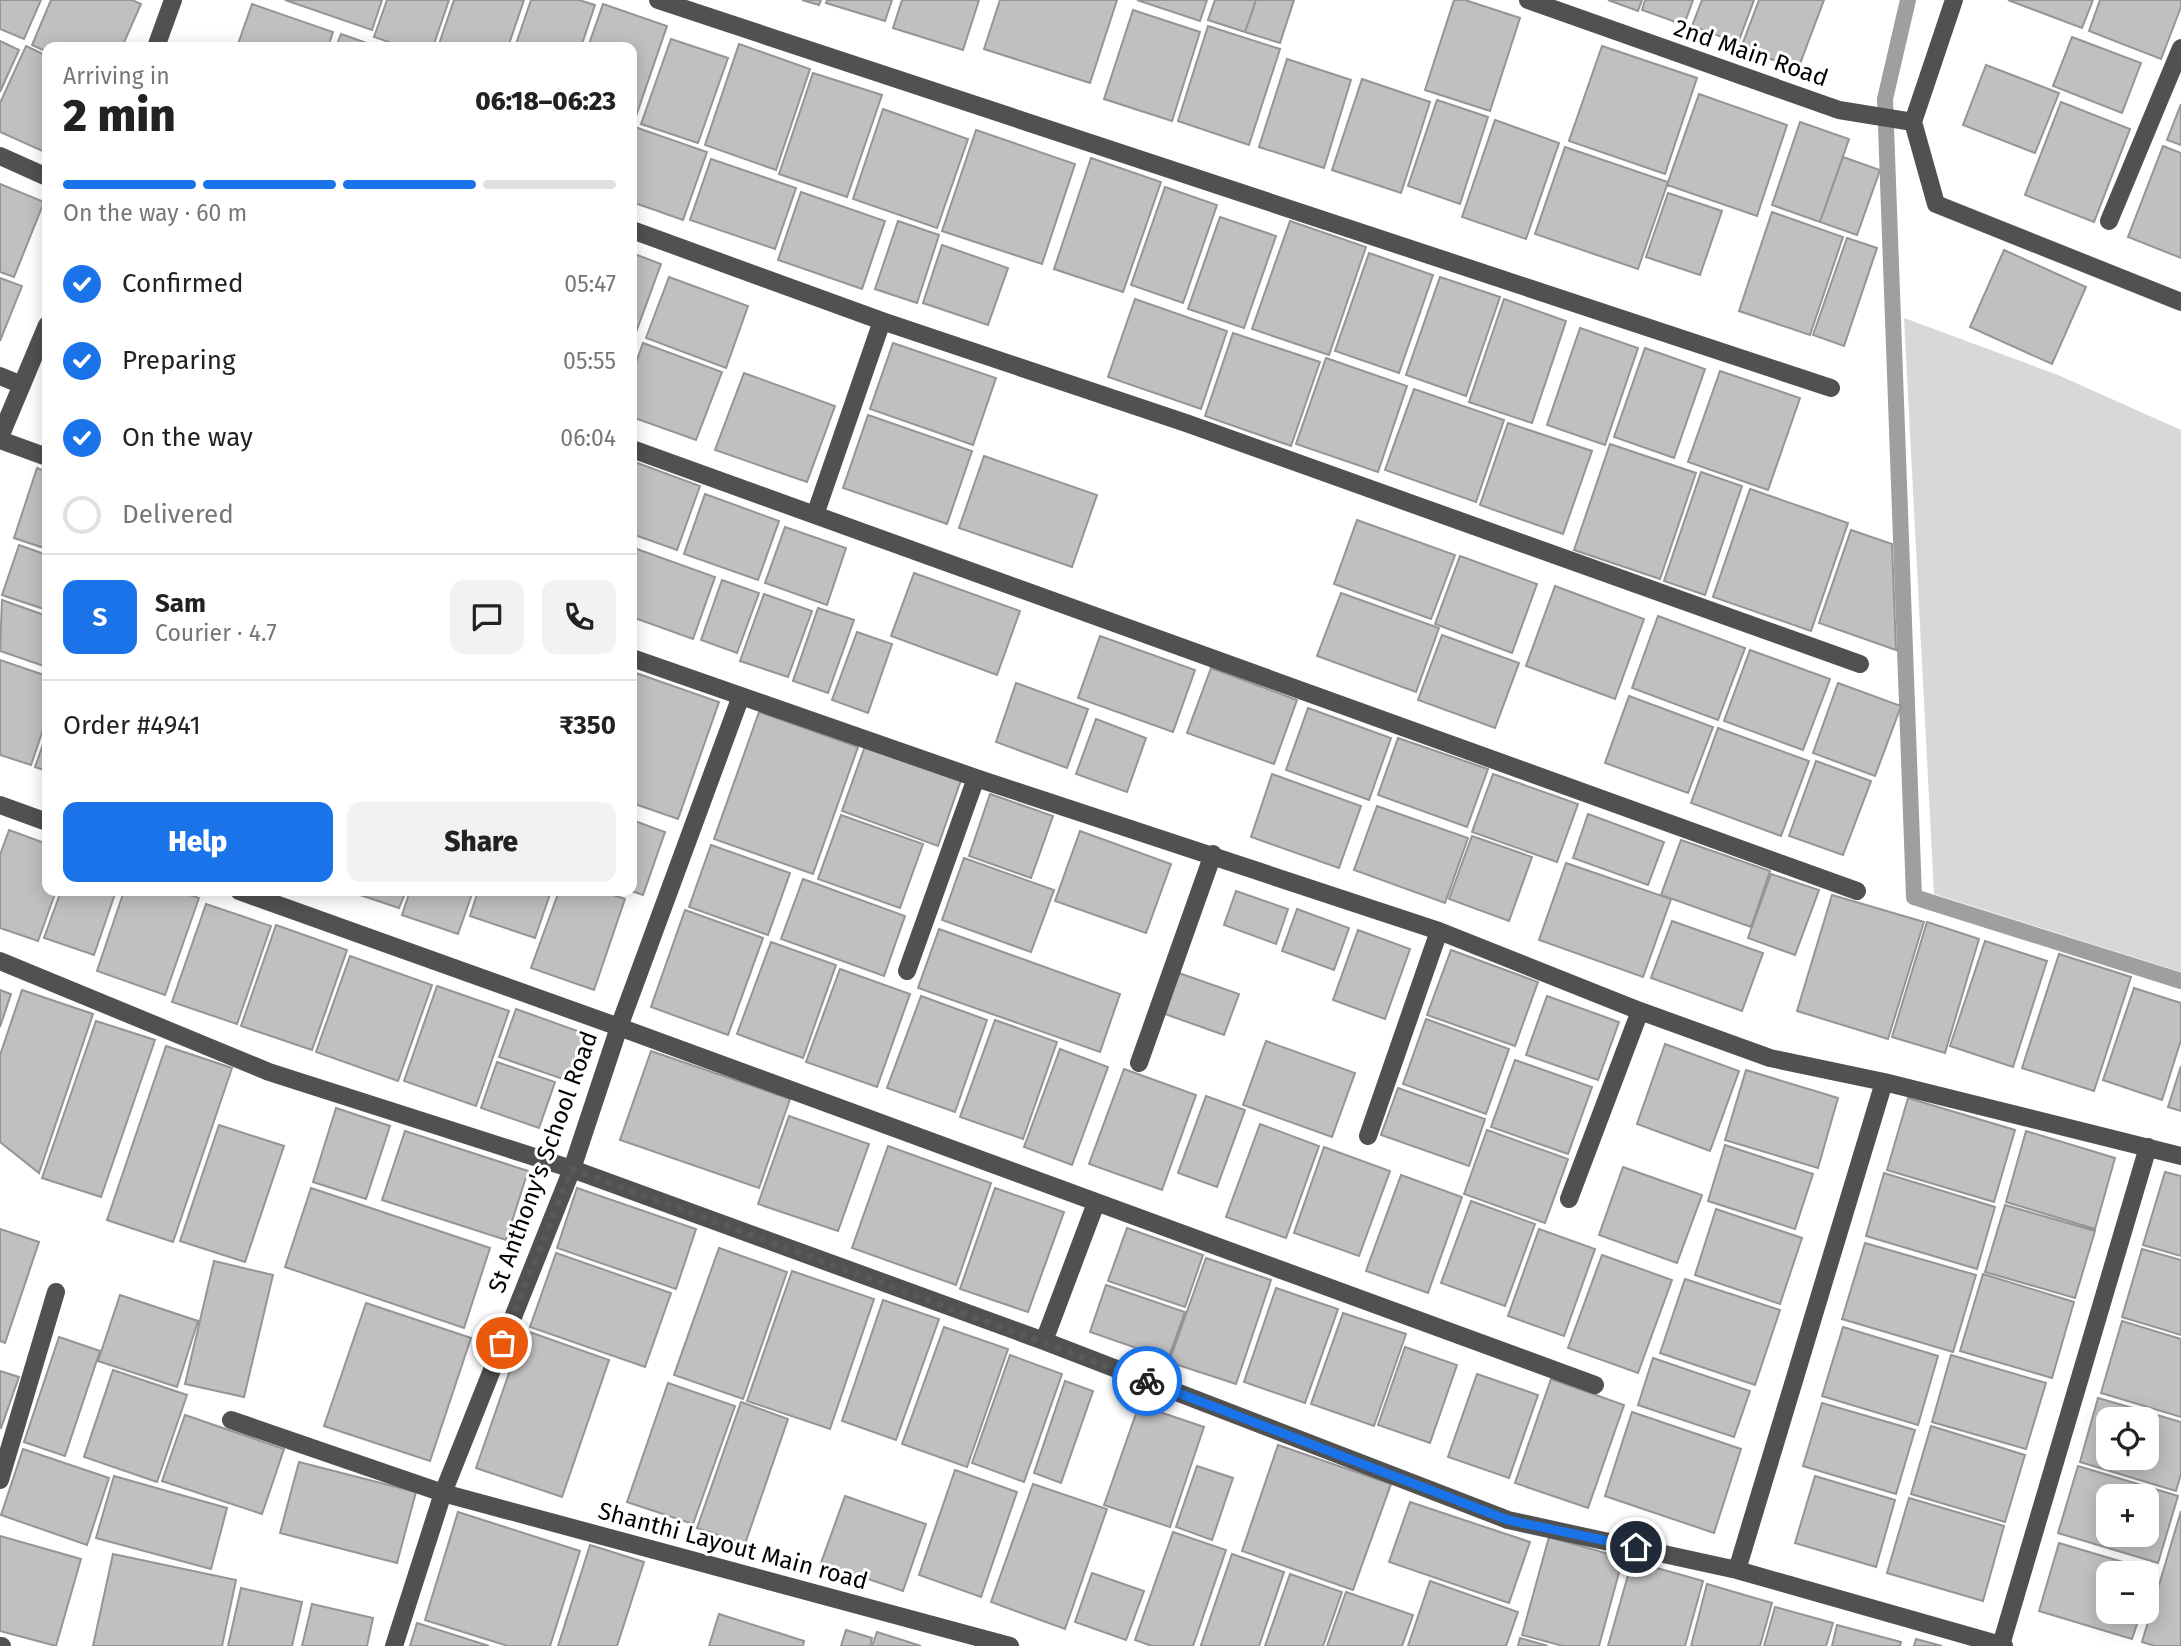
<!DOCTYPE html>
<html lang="en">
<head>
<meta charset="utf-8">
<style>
	:root { --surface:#fff; --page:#f2f2f2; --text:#222; --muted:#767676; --line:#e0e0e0; --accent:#1a73e8 }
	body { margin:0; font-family:"Fira Sans",sans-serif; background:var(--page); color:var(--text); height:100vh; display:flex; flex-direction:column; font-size:26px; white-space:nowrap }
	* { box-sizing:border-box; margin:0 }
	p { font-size:23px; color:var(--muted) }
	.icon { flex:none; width:38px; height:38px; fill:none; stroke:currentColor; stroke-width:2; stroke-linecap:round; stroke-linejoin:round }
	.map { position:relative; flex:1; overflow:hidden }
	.details { position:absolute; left:42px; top:42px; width:595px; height:854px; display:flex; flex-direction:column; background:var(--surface); border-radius:14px; box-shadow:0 4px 18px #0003 }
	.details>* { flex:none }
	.tools { position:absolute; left:2096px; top:1407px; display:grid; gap:14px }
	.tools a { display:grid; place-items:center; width:63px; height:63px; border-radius:14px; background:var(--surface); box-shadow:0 4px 18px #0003; font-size:35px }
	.pin { position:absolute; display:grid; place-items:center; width:60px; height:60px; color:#fff; margin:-30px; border:4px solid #fff; border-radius:50%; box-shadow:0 2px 7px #0007 }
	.courier { position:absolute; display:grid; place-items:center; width:70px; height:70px; margin:-35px; border:5px solid #1a73e8; border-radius:50%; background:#fff; color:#222; box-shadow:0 2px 9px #0007 }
	.head em { font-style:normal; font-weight:800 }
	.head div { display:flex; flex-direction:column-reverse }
	.head { display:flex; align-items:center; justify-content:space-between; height:119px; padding:0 21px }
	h1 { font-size:46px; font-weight:800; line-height:52px }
	.bar { display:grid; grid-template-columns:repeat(4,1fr); gap:10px 7px; align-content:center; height:84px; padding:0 21px }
	.bar i { height:9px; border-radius:5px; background:var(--line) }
	.bar .on { background:var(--accent) }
	.bar p { grid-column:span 4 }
	.line { display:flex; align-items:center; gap:18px; padding:0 21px; border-top:2px solid var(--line) }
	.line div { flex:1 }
	.round { display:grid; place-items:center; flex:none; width:74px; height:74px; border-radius:14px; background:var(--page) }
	ol { padding:0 21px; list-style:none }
	li { display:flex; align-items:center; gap:21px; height:77px }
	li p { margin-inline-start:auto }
	li .icon { padding:7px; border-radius:50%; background:var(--accent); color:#fff; stroke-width:4 }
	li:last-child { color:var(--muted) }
	li i { width:38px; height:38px; border:4px solid var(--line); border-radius:50% }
	.button { display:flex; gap:14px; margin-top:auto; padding:14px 21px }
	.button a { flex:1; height:80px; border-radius:14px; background:var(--accent); color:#fff; font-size:28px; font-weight:800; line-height:80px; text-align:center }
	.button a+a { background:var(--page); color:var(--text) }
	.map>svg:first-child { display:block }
</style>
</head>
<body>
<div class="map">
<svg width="2181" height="1646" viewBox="0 0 2181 1646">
	<rect width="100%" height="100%" fill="#fff"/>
	<path fill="#d8d8d8" d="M1904 318 2058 375 2181 430V972L1934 894Z"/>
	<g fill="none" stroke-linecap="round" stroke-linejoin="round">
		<path stroke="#9f9f9f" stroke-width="16" d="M1908 0 1885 99 1914 897 2181 981"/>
	</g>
	<path fill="#c0c0c0" stroke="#959595" stroke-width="2" fill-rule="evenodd" d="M0 0H41L24 39 0 29Z
		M51 0H132L141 4 122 47H47V52L32 45Z
		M285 0H382L372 30Z
		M387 0H449L433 47H403L374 37Z
		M454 0H524L508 47H438Z
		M531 0H579L595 5 581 47H515Z
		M802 0H821L819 5Z
		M827 0H892L885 21 826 3Z
		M902 0H979L963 50 893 28Z
		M1000 0H1117L1090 83 984 49Z
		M1137 0H1207L1200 21Z
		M1215 0H1256L1245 32 1208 20Z
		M1256 0H1294L1280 43 1245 32Z
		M1454 0H1465L1520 18 1490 111 1425 90Z
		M1608 0H1642L1638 11Z
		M1645 0H1693L1684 25 1642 10Z
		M1702 0H1754L1738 43 1692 26Z
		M1759 0H1824L1798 69 1741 48Z
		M2008 0H2093L2082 28Z
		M2100 0H2181V7L2161 59 2089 31Z
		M252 4 333 32 328 47H237Z
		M603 4 667 26 634 122 632 121V47H588Z
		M1133 10 1200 32 1172 121 1104 99Z
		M1208 26 1280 49 1249 145 1178 121Z
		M341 34 378 47H336Z
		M2072 37 2141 63 2122 113 2053 86Z
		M671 39 728 58 698 143 641 124Z
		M0 41 19 50 0 92Z
		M739 44 810 69 776 170 705 145Z
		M26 46 47 56V153L0 132V103Z
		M1602 46 1697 78 1665 174 1569 141Z
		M1287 59 1351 80 1324 168 1259 147Z
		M1986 65 2059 93 2035 153 1963 125Z
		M813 73 882 95 847 197 779 174Z
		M1362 79 1430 102 1401 193 1332 170Z
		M1699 94 1787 125 1757 216 1667 185Z
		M1437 100 1488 117 1460 204 1408 186Z
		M2061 102 2130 129 2094 222 2025 195Z
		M2181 104V145L2167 140Z
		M883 109 968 139 937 228 853 199Z
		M1495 120 1559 143 1526 239 1462 217Z
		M1800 122 1849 139 1820 222 1772 205Z
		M632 126 707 152 683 220 632 202Z
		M976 130 1075 164 1042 264 942 231Z
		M2163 146 2181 153V258L2128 237Z
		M1565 147 1668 182 1638 269 1535 234Z
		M1843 157 1880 170 1857 235 1820 222Z
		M1091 158 1161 182 1123 292 1054 269Z
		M711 159 796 188 775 249 690 220Z
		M0 184 44 202 14 277 0 272Z
		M1165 187 1217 205 1183 303 1131 285Z
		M801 192 885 221 862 289 778 260Z
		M1668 193 1722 211 1700 275 1646 257Z
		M1772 212 1843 237 1810 335 1739 311Z
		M1220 217 1276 236 1244 328 1188 309Z
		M898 221 939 235 917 303 875 289Z
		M1290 221 1366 247 1329 355 1252 329Z
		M1847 238 1877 248 1844 346 1813 335Z
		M942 245 1008 268 988 325 923 303Z
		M2004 250 2086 287 2052 364 1970 327Z
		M632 253 661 264 635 335 632 334Z
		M1369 253 1433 275 1399 373 1335 351Z
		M669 277 748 306 726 368 646 338Z
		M1440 277 1500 297 1466 396 1406 375Z
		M0 278 22 286 0 341Z
		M1135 299 1227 331 1201 409 1108 377Z
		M1504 299 1566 321 1532 423 1469 402Z
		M1580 328 1638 348 1605 445 1547 425Z
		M1233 333 1320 362 1291 446 1205 416Z
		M643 343 722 372 696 440 632 417V374Z
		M893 343 996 378 973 445 870 409Z
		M1645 348 1705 369 1674 458 1614 437Z
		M1326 358 1407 386 1378 472 1296 444Z
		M1720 371 1800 398 1768 490 1688 462Z
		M744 373 835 406 807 482 715 450Z
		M1414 389 1504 420 1476 502 1385 470Z
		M868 415 972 451 947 524 843 488Z
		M1508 423 1592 451 1563 534 1480 505Z
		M1610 444 1696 473 1660 579 1574 550Z
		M984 456 1097 495 1072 567 959 528Z
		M632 461 700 486 677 550 632 534Z
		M37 468 47 472V549L14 538Z
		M1701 472 1742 486 1705 595 1664 581Z
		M1750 489 1848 523 1811 631 1713 597Z
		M705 494 779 521 758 580 684 554Z
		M1357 520 1455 555 1431 619 1334 584Z
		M785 527 846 548 827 605 765 583Z
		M1851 530 1892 544 1896 650 1819 623Z
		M19 545 47 555V610L2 595Z
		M634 548 715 577 693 639 632 617V554Z
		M1460 556 1537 584 1512 653 1435 624Z
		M914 573 1020 611 997 675 891 636Z
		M722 580 759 593 737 653 701 640Z
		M1555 586 1644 619 1615 699 1526 666Z
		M1341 593 1439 628 1416 692 1317 656Z
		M764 594 812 611 788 677 740 661Z
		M2 600 47 616V667L0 651Z
		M818 608 854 620 828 693 793 681Z
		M1658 616 1745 648 1718 720 1632 688Z
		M857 632 892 644 868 713 832 700Z
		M1442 635 1519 663 1495 728 1418 700Z
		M1100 636 1195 670 1173 732 1078 698Z
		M1750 650 1830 679 1803 750 1724 721Z
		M0 660 47 676V718L31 765 0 755Z
		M1211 668 1297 700 1274 764 1187 733Z
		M633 672 719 702 678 819 632 803Z
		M1016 683 1088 709 1067 768 996 742Z
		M1838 683 1901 706 1875 776 1813 753Z
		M1629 696 1713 727 1688 793 1605 763Z
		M1308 708 1391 738 1369 800 1286 770Z
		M759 712 858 747 813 874 714 839Z
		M1096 719 1146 738 1127 792 1076 774Z
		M1718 728 1809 761 1781 836 1691 803Z
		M47 733V771L35 767Z
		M1398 738 1488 769 1467 827 1378 795Z
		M865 746 961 780 938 846 842 811Z
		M1816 761 1871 781 1843 855 1789 836Z
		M1272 774 1361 806 1339 868 1251 837Z
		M1493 774 1578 804 1557 862 1472 832Z
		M990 794 1053 816 1031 878 969 856Z
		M1377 806 1468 838 1445 903 1354 870Z
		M1588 814 1664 842 1648 885 1573 858Z
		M841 815 923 844 900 908 818 879Z
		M632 820 665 832 643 895 631 891Z
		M9 830 47 844V891H56L38 941 0 928V855Z
		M1080 831 1171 864 1146 933 1055 901Z
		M1472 836 1532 857 1509 921 1449 899Z
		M1681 840 1770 871 1751 927 1661 895Z
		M711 845 790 873 768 935 689 907Z
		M964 858 1054 890 1031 952 942 920Z
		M1566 863 1671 899 1643 977 1539 940Z
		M1771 874 1819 890 1795 955 1748 938Z
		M803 879 905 916 884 976 781 939Z
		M61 891H116L94 955 44 938Z
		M124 891H177L199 898 165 995 97 971Z
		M348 891H406L399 908Z
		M410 891H473L458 934 402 915Z
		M478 891H551L535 938 470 916Z
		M559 891H601L625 899 594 990 531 968Z
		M1236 891 1288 909 1276 944 1224 925Z
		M1832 895 1924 922 1888 1039 1797 1011Z
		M206 904 271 926 237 1024 172 1002Z
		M1297 909 1349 928 1334 970 1282 951Z
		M685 910 763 938 728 1035 651 1007Z
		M1672 921 1763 953 1742 1011 1651 978Z
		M1927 922 1979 939 1945 1053 1892 1037Z
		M276 925 347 950 312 1050 241 1026Z
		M939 929 1120 994 1100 1052 918 988Z
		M1358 930 1410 949 1385 1019 1333 1000Z
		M1985 941 2047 961 2013 1067 1950 1046Z
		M771 942 836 965 803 1058 737 1034Z
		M1451 950 1538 982 1515 1046 1427 1015Z
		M2059 954 2131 977 2094 1091 2022 1068Z
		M350 956 432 985 398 1081 316 1052Z
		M840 969 910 994 877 1087 806 1062Z
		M1176 972 1239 994 1224 1035 1162 1013Z
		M437 986 509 1011 476 1106 404 1081Z
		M2134 988 2181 1003V1040L2162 1100 2103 1080Z
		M0 990 11 994 0 1027Z
		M22 990 93 1014 39 1173 0 1142V1055Z
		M921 996 987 1020 955 1112 887 1088Z
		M1547 996 1619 1022 1598 1080 1526 1055Z
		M516 1009 586 1034 569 1081 499 1057Z
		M1426 1019 1509 1049 1486 1114 1403 1084Z
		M995 1020 1057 1042 1023 1139 960 1117Z
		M96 1021 155 1040 101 1197 42 1178Z
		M1266 1041 1355 1073 1332 1137 1243 1105Z
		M1665 1044 1739 1071 1710 1151 1637 1124Z
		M166 1046 232 1068 173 1242 107 1220Z
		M1060 1049 1108 1067 1072 1165 1024 1147Z
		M651 1051 790 1099 759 1188 620 1140Z
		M1515 1060 1592 1087 1568 1154 1491 1127Z
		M497 1062 555 1082 539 1128 481 1108Z
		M2181 1066V1111L2168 1107Z
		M1124 1069 1196 1095 1162 1190 1089 1164Z
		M1746 1070 1838 1098 1818 1168 1725 1140Z
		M1398 1088 1485 1119 1469 1166 1381 1135Z
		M1206 1096 1245 1110 1217 1187 1178 1173Z
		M1908 1098 2015 1130 1994 1202 1887 1170Z
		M336 1108 390 1126 366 1199 313 1182Z
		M789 1116 869 1144 838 1231 758 1204Z
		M1260 1124 1319 1146 1286 1238 1226 1217Z
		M219 1125 284 1146 245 1262 180 1241Z
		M1487 1130 1568 1159 1545 1223 1464 1194Z
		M405 1131 528 1171 506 1240 382 1200Z
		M2026 1131 2115 1158 2095 1229 2006 1202Z
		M1725 1145 1813 1174 1795 1229 1708 1201Z
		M888 1146 991 1183 956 1285 852 1248Z
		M1324 1147 1390 1171 1359 1256 1294 1233Z
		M1623 1167 1702 1195 1677 1263 1599 1235Z
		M2165 1172 2181 1176V1256L2143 1245Z
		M1884 1173 1995 1207 1977 1269 1866 1236Z
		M1401 1175 1462 1197 1428 1293 1366 1271Z
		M311 1188 490 1248 464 1328 285 1267Z
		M577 1188 696 1229 676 1289 557 1248Z
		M995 1188 1064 1212 1028 1312 960 1289Z
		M1471 1201 1535 1224 1505 1306 1441 1283Z
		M2005 1205 2095 1231 2075 1298 1985 1272Z
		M1716 1209 1802 1238 1780 1304 1695 1275Z
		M1127 1228 1203 1255 1185 1307 1108 1281Z
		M0 1229 39 1242 5 1343 0 1341Z
		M1539 1229 1595 1249 1564 1336 1508 1316Z
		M1865 1243 1976 1275 1953 1352 1842 1319Z
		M719 1248 787 1272 743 1399 674 1375Z
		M2142 1249 2181 1260V1335L2122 1317Z
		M556 1253 671 1293 645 1367 530 1327Z
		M1602 1255 1672 1280 1638 1373 1568 1348Z
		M1206 1258 1271 1280 1236 1384 1169 1362Z
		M214 1261 273 1275 244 1397 185 1384Z
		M792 1271 874 1299 830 1429 747 1401Z
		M1983 1274 2074 1302 2052 1378 1960 1351Z
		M1685 1279 1780 1310 1755 1385 1660 1353Z
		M1106 1285 1185 1312 1168 1359 1090 1332Z
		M1276 1288 1338 1309 1305 1403 1244 1382Z
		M120 1295 198 1321 177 1387 98 1361Z
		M883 1300 939 1319 896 1440 842 1421Z
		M366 1303 471 1338 430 1461 324 1426Z
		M1343 1313 1406 1334 1374 1426 1311 1404Z
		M2122 1321 2181 1339V1417L2101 1393Z
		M944 1327 1008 1349 967 1467 902 1444Z
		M1843 1327 1938 1356 1918 1425 1822 1396Z
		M524 1330 609 1360 562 1497 476 1468Z
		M59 1337 100 1351 65 1456 24 1442Z
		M1405 1347 1457 1365 1430 1443 1378 1425Z
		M1010 1355 1062 1374 1024 1482 972 1463Z
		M1951 1355 2046 1383 2026 1449 1932 1422Z
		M1653 1358 1750 1391 1734 1437 1638 1405Z
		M113 1370 187 1395 157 1482 84 1457Z
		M0 1371 19 1377 1 1428H0Z
		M1477 1374 1538 1395 1509 1478 1448 1457Z
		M1551 1379 1624 1405 1588 1508 1515 1483Z
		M1065 1381 1093 1391 1061 1483 1034 1473Z
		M668 1383 735 1406 693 1524 627 1502Z
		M2098 1398 2181 1422V1474L2176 1491 2080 1462ZM2109 1419H2147V1458H2109Z
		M741 1402 788 1419 745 1544 697 1528Z
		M1822 1403 1915 1430 1896 1494 1803 1466Z
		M1139 1405 1204 1427 1170 1527 1104 1505Z
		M1632 1412 1741 1449 1714 1533 1605 1496Z
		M185 1415 284 1449 262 1514 162 1481Z
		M1931 1426 2025 1455 2005 1522 1911 1494Z
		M1278 1445 1391 1484 1353 1590 1242 1551Z
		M23 1449 109 1478 87 1545 1 1515Z
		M299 1462 416 1492 397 1563 280 1533Z
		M1197 1466 1233 1478 1212 1540 1176 1527Z
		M2078 1466 2178 1496 2158 1563 2058 1533ZM2109 1496H2147V1535H2109Z
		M955 1470 1017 1492 981 1597 919 1575Z
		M114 1476 227 1508 211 1569 96 1538Z
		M1815 1476 1895 1500 1876 1567 1795 1543Z
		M1033 1484 1107 1509 1065 1629 991 1602Z
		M845 1496 926 1524 903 1591 821 1563Z
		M1909 1498 2004 1526 1983 1601 1887 1573Z
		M1410 1502 1530 1542 1509 1603 1389 1562Z
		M2181 1511V1646H2155L2142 1642Z
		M458 1512 580 1551 550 1646H508L425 1620Z
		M1173 1532 1226 1550 1193 1646H1152L1135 1640Z
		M0 1536 81 1559 56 1646 0 1631Z
		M1549 1537 1623 1558 1599 1646H1563L1522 1635Z
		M2059 1543 2153 1571 2147 1590V1573H2109V1612H2141L2132 1639 2039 1611Z
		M590 1545 644 1562 617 1646H558Z
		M113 1554 236 1580 222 1646H93Z
		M1232 1554 1284 1572 1259 1646H1205L1201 1645Z
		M1632 1561 1703 1581 1685 1646H1608Z
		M1092 1573 1144 1591 1126 1640 1075 1622Z
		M1290 1574 1342 1592 1323 1646H1265Z
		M1430 1581 1518 1612 1506 1646H1408Z
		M1707 1584 1772 1603 1760 1646H1691Z
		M241 1588 302 1602 292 1646H228Z
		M1346 1592 1413 1615 1402 1646H1327Z
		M312 1604 373 1618 367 1646H302Z
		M1775 1607 1833 1623 1826 1646H1764Z
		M719 1614 804 1641 803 1646H709Z
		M417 1623 489 1646H410Z
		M1837 1625 1901 1642 1900 1646H1832Z
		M846 1630 872 1638 870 1646H841Z
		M877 1632 921 1646H872Z
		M1520 1638 1548 1646H1518Z
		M1916 1639 1942 1646H1914Z"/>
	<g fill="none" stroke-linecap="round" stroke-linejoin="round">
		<path stroke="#515151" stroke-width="18" d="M658 0 1831 388
			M1528 0 1839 110 1913 122
			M1954 0 1913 122 1936 204 2181 302
			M156 47 173 0
			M0 156 47 177
			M2109 221 2181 48
			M632 230 882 321 1186 423 1860 664
			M0 376 22 385
			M0 437 47 325
			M0 440 47 457
			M632 449 1857 891
			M815 515 882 321
			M632 658 976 778 1439 931 1640 1011 1770 1058 1884 1082 2181 1156
			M0 805 47 822
			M239 891 619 1027 1595 1385
			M0 961 269 1072 572 1169 1044 1341 1508 1520 1737 1570 2004 1646
			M907 971 976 778
			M1139 1063 1213 854
			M1368 1136 1439 931
			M1569 1199 1640 1011
			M1044 1341 1096 1203
			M231 1420 443 1493 1010 1646
			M0 1480 56 1292
			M1737 1570 1884 1082
			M2001 1645 2148 1147
			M0 1646H2
			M394 1646 443 1493 572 1169 619 1027 741 696"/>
	</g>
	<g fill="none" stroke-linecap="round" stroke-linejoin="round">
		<path stroke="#595959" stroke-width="7" stroke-dasharray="0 12.6" d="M502 1343 572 1169 1147 1381"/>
		<path stroke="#1a73e8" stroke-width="9" d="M1147 1381 1508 1520 1636 1547"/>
	</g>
	<g text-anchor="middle" stroke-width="6" stroke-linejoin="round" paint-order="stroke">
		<g font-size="24" fill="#000" stroke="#fff">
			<text transform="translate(1751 53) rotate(19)" y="8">2nd Main Road</text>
			<text transform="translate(543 1162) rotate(-70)" y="8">St Anthony's School Road</text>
			<text transform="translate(733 1546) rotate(15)" y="8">Shanthi Layout Main road</text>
		</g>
	</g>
</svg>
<div class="tools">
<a><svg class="icon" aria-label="locate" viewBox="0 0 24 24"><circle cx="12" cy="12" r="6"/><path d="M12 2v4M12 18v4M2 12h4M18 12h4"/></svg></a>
<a>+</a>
<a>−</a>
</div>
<div class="pin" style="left:502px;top:1343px;background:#ea580c"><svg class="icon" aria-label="bag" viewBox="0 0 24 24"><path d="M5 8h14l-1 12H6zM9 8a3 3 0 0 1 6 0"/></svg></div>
<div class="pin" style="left:1636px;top:1547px;background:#1f2937"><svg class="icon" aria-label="home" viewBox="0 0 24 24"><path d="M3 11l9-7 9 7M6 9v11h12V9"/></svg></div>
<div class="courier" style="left:1147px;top:1381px"><svg class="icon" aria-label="bike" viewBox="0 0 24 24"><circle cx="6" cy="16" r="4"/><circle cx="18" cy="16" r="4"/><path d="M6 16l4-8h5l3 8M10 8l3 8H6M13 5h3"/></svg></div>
<section class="details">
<div class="head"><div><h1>2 min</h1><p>Arriving in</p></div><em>06:18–06:23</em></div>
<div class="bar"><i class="on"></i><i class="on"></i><i class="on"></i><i></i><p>On the way · 60 m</p></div>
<ol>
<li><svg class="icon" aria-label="check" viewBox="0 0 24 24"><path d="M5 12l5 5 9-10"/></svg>Confirmed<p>05:47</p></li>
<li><svg class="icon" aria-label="check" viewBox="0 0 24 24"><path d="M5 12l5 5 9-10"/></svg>Preparing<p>05:55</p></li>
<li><svg class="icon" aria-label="check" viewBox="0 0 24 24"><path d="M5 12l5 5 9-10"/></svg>On the way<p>06:04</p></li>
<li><i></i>Delivered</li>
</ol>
<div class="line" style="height:126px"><b class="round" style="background:var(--accent);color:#fff">S</b><div><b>Sam</b><p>Courier · 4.7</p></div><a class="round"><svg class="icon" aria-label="chat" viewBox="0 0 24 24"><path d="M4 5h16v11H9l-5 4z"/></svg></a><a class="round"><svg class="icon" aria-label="phone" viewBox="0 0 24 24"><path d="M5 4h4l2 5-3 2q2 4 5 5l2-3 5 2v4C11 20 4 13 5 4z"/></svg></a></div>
<div class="line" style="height:91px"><div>Order #4941</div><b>₹350</b></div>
<div class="button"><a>Help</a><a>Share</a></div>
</section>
</div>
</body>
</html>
